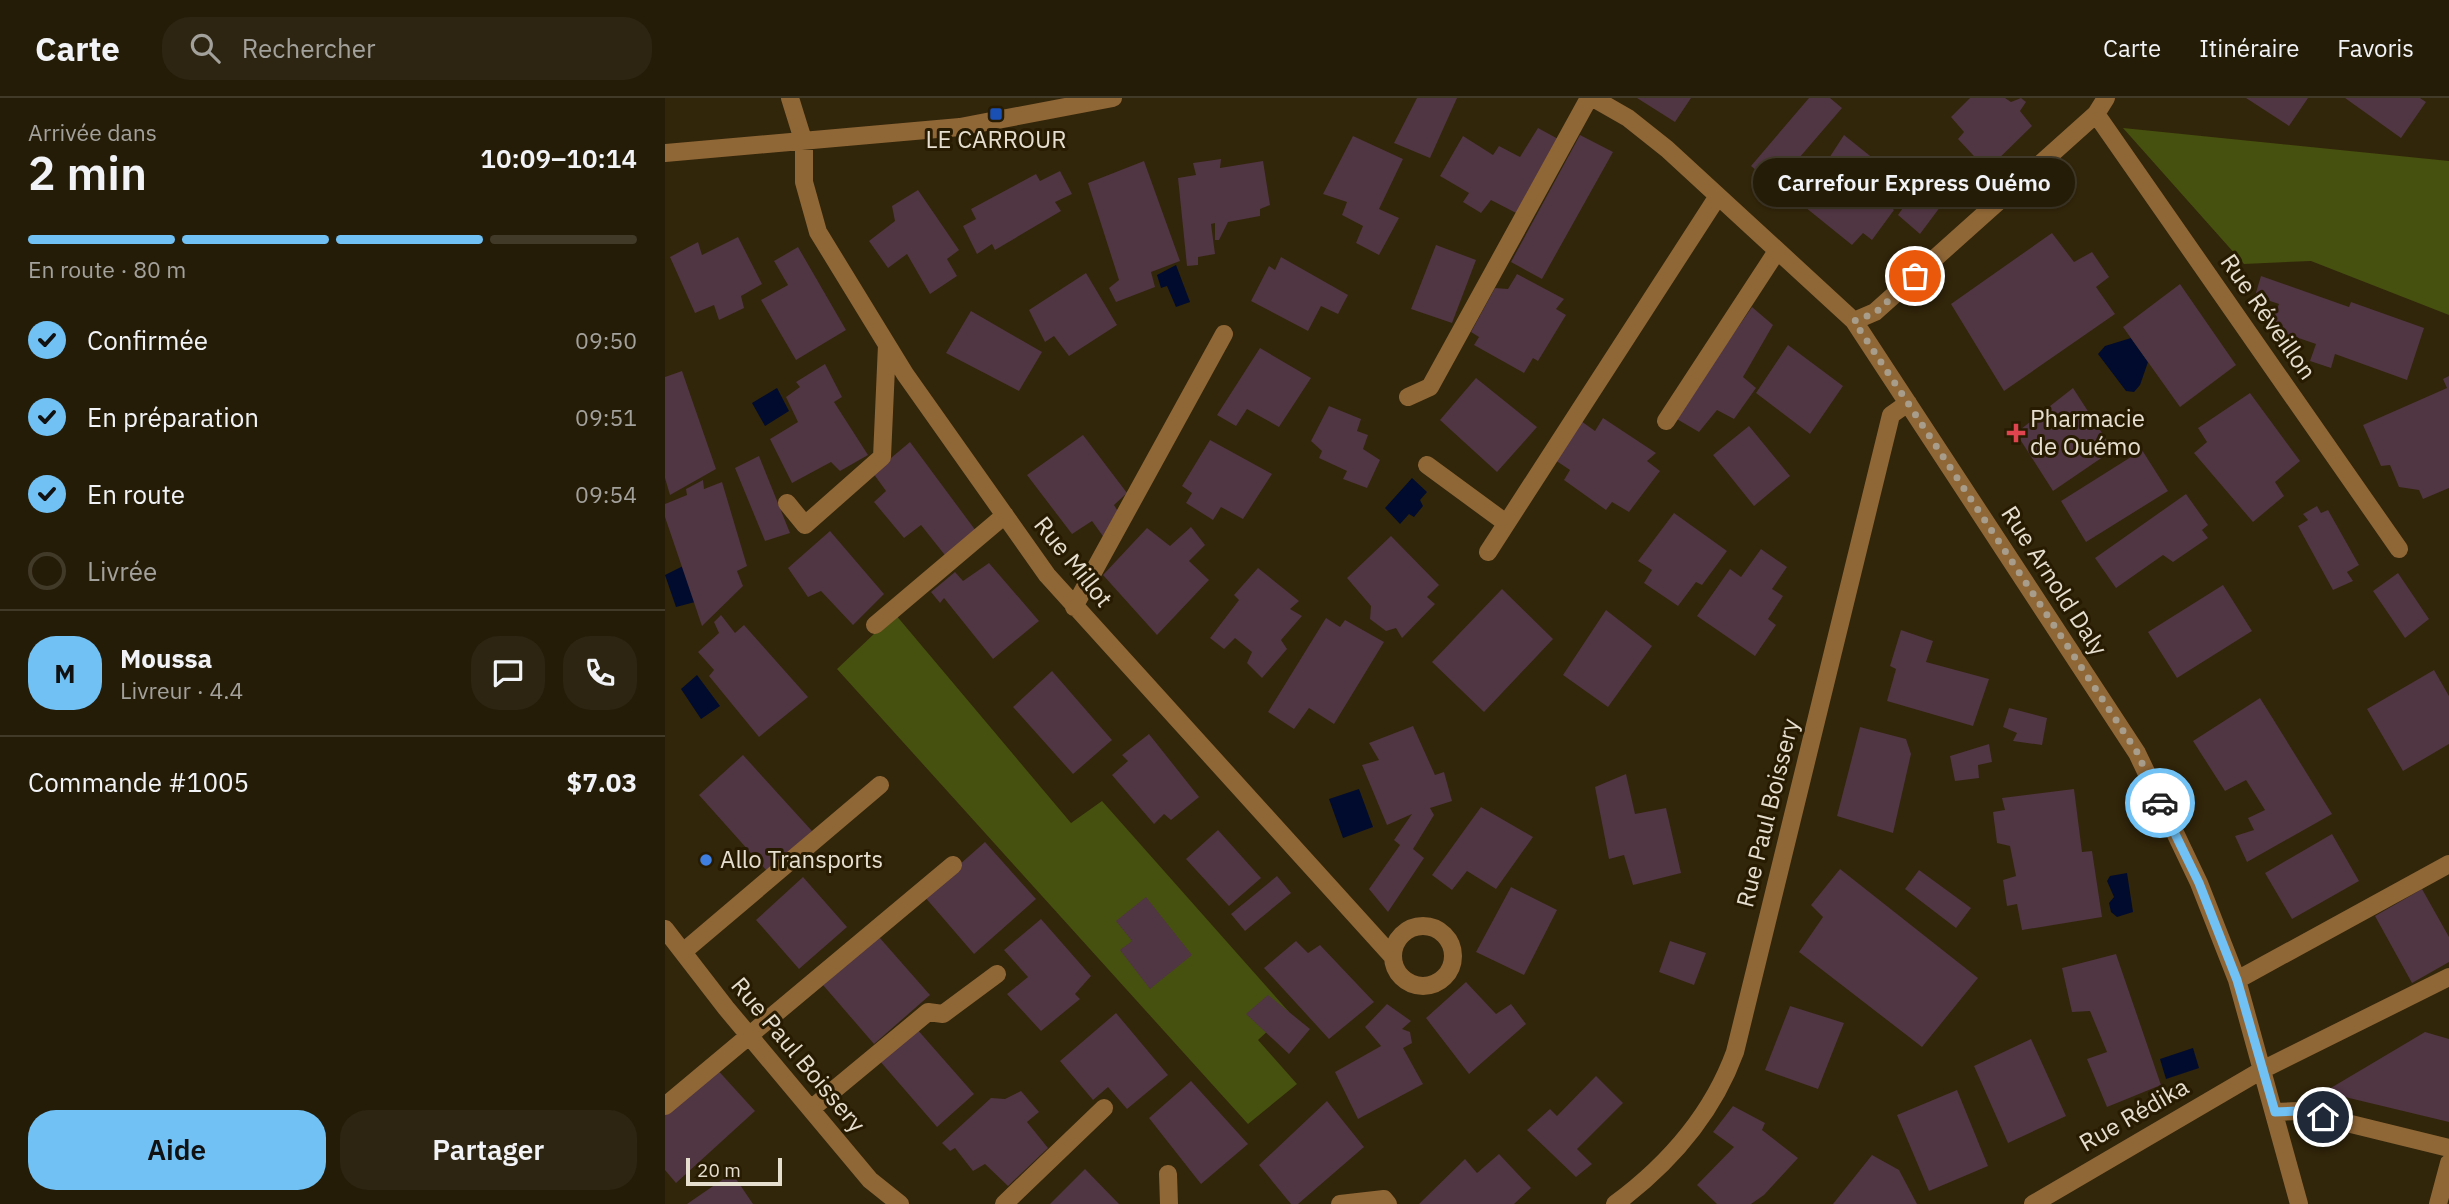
<!DOCTYPE html>
<html lang="fr">
<head>
<meta charset="utf-8">
<style>
	:root { --surface:#251c08; --page:#2d2512; --text:#f1f3f6; --muted:#a3a19c; --line:#423a29; --accent:#71c1f5 }
	body { margin:0; font-family:"IBM Plex Sans",sans-serif; background:var(--page); color:var(--text); height:100vh; display:flex; flex-direction:column; font-size:26px; white-space:nowrap }
	* { box-sizing:border-box; margin:0 }
	p { font-size:23px; color:var(--muted) }
	.icon { flex:none; width:38px; height:38px; fill:none; stroke:currentColor; stroke-width:2; stroke-linecap:round; stroke-linejoin:round }
	.map { position:relative; flex:1; overflow:hidden }
	.panel { display:flex; flex-direction:column; background:var(--surface); width:665px }
	.panel>* { flex:none }
	.scale { position:absolute; left:21px; bottom:18px; width:96px; box-sizing:border-box; padding-left:7px; border:4px solid #e6decf; border-top:0; font-size:19px; line-height:24px; white-space:nowrap; color:#e6decf; -webkit-text-stroke:5px #271b02; paint-order:stroke }
	.pin { position:absolute; display:grid; place-items:center; width:60px; height:60px; color:#fff; margin:-30px; border:4px solid #fff; border-radius:50%; box-shadow:0 2px 7px #0007 }
	.courier { position:absolute; display:grid; place-items:center; width:70px; height:70px; margin:-35px; border:5px solid #71c1f5; border-radius:50%; background:#fff; color:#222; box-shadow:0 2px 9px #0007 }
	.bubble { position:absolute; height:49px; border-radius:24px; background:var(--surface); box-shadow:0 2px 5px #0004,0 0 0 2px var(--line); font-size:23px; font-weight:600; line-height:49px; text-align:center }
	.overview em { font-style:normal; font-weight:600 }
	.overview div { display:flex; flex-direction:column-reverse }
	.overview { display:flex; align-items:center; justify-content:space-between; height:119px; padding:0 28px }
	h1 { font-size:46px; font-weight:600; line-height:52px }
	.bar { display:grid; grid-template-columns:repeat(4,1fr); gap:10px 7px; align-content:center; height:84px; padding:0 28px }
	.bar i { height:9px; border-radius:5px; background:var(--line) }
	.bar .current { background:var(--accent) }
	.bar p { grid-column:span 4 }
	.line { display:flex; align-items:center; gap:18px; padding:0 28px; border-top:2px solid var(--line) }
	.line div { flex:1 }
	.round { display:grid; place-items:center; flex:none; width:74px; height:74px; border-radius:28px; background:var(--page) }
	ol { padding:0 28px; list-style:none }
	li { display:flex; align-items:center; gap:21px; height:77px }
	li p { margin-inline-start:auto }
	li .icon { padding:7px; border-radius:50%; background:var(--accent); color:#111; stroke-width:4 }
	li:last-child { color:var(--muted) }
	li i { width:38px; height:38px; border:4px solid var(--line); border-radius:50% }
	.button { display:flex; gap:14px; margin-top:auto; padding:14px 28px }
	.button a { flex:1; height:80px; border-radius:28px; background:var(--accent); color:#111; font-size:28px; font-weight:600; line-height:80px; text-align:center }
	.button a+a { background:var(--page); color:var(--text) }
	header { display:flex; align-items:center; gap:42px; box-sizing:border-box; height:98px; padding:0 35px; background:var(--surface); border-bottom:2px solid var(--line) }
	header strong { font-size:33px }
	nav { display:flex; gap:38px; margin-inline-start:auto; font-size:24px }
	.search { width:490px; height:63px; background:var(--page); display:flex; align-items:center; gap:18px; box-sizing:border-box; padding:0 24px; border-radius:28px; color:var(--muted); font-size:26px }
	main { display:flex; flex:1; min-height:0 }
	.map>svg:first-child { display:block }
</style>
</head>
<body>
<header>
<strong>Carte</strong>
<div class="search"><svg class="icon" aria-label="search" viewBox="0 0 24 24"><circle cx="10" cy="10" r="6"/><path d="M15 15l6 6"/></svg>Rechercher</div>
<nav><a>Carte</a><a>Itinéraire</a><a>Favoris</a></nav>
</header>
<main>
<section class="panel">
<div class="overview"><div><h1>2 min</h1><p>Arrivée dans</p></div><em>10:09–10:14</em></div>
<div class="bar"><i class="current"></i><i class="current"></i><i class="current"></i><i></i><p>En route · 80 m</p></div>
<ol>
<li><svg class="icon" aria-label="check" viewBox="0 0 24 24"><path d="M5 12l5 5 9-10"/></svg>Confirmée<p>09:50</p></li>
<li><svg class="icon" aria-label="check" viewBox="0 0 24 24"><path d="M5 12l5 5 9-10"/></svg>En préparation<p>09:51</p></li>
<li><svg class="icon" aria-label="check" viewBox="0 0 24 24"><path d="M5 12l5 5 9-10"/></svg>En route<p>09:54</p></li>
<li><i></i>Livrée</li>
</ol>
<div class="line" style="height:126px"><b class="round" style="background:var(--accent);color:#111">M</b><div><b>Moussa</b><p>Livreur · 4.4</p></div><a class="round"><svg class="icon" aria-label="chat" viewBox="0 0 24 24"><path d="M4 5h16v11H9l-5 4z"/></svg></a><a class="round"><svg class="icon" aria-label="phone" viewBox="0 0 24 24"><path d="M5 4h4l2 5-3 2q2 4 5 5l2-3 5 2v4C11 20 4 13 5 4z"/></svg></a></div>
<div class="line" style="height:91px"><div>Commande #1005</div><b>$7.03</b></div>
<div class="button"><a>Aide</a><a>Partager</a></div>
</section>
<div class="map">
<svg width="1784" height="1106" viewBox="0 0 1784 1106">
	<rect width="100%" height="100%" fill="#31250a"/>
	<path fill="#46500f" d="M1458 30 1784 63V217L1646 163 1579 166Z
		M230 516 406 725 437 703 624 914 593 942 632 986 583 1026 172 571Z"/>
	<path fill="#000b2e" d="M511 167 525 204 511 209 502 188 496 190 492 177Z
		M1466 240 1483 264 1475 287 1469 294 1461 293 1433 256 1440 248Z
		M112 290 124 313 100 328 87 305Z
		M747 380 762 394 755 402 758 408 749 419 744 416 735 426 720 410Z
		M18 468 30 504 11 509 0 477Z
		M32 577 55 608 36 621 16 591Z
		M694 691 708 729 678 740 664 701Z
		M1462 775 1468 814 1452 819 1446 814 1444 805 1449 799 1442 783 1445 778Z
		M1528 950 1534 970 1501 981 1495 961Z"/>
	<path fill="#503542" d="M752 0H792L765 60 729 45Z
		M972 0H1026L1010 24Z
		M1144 0H1165L1177 10 1110 88 1086 68Z
		M1305 0H1340L1346 4 1356 0 1361 4 1355 13 1367 28 1322 72 1293 41 1299 34 1286 19Z
		M1581 0H1643L1624 28Z
		M1680 0H1755L1761 4 1736 40Z
		M873 30 895 42 853 116 826 102 816 115 798 104 804 95 775 78 798 38 828 57 834 48 855 59Z
		M915 37 948 54 877 181 846 164Z
		M1179 37 1235 82 1221 105 1229 112 1207 142 1198 135 1187 147 1135 105Z
		M688 38 738 61 714 111 734 120 714 157 691 145 698 128 677 117 682 104 658 96Z
		M556 61 555 70 598 63 605 107 595 111V118L563 124 554 142H550V125L546 126 550 156 533 159V167L522 168 513 80 531 77 528 65Z
		M479 63 515 163 486 174 490 189 451 204 444 190 454 182 423 85Z
		M395 73 407 96 390 104 396 113 330 152 327 146 312 156 298 128 311 121 306 111 371 76 375 83Z
		M1263 74 1290 89 1255 136 1233 117Z
		M253 92 294 152 282 161 292 178 265 196 242 156 223 170 204 143 230 123 227 108Z
		M1387 135 1409 164 1427 154 1444 179 1431 189 1450 216 1339 293 1286 206Z
		M73 139 97 186 76 198 79 210 54 222 49 207 30 215 5 159 33 144 37 157Z
		M771 147 811 162 787 225 746 211Z
		M133 149 181 232 131 262 96 202 123 187 109 163Z
		M616 159 683 197 673 216 656 208 643 233 586 203 604 168 610 172Z
		M421 175 452 227 404 258 389 238 380 244 364 212Z
		M852 176 899 201 891 211 901 217 873 263 868 260 859 275 809 247 814 239 806 234 830 190 843 191Z
		M1596 178 1684 209 1686 204 1759 230 1742 282 1670 256 1666 270 1645 263 1651 246 1604 230 1614 206 1590 198Z
		M1515 186 1571 267 1515 309 1458 229Z
		M1087 209 1108 227 1078 279 1091 290 1069 321 1052 312 1034 334 1010 320Z
		M306 213 377 254 354 293 281 255Z
		M1123 247 1178 288 1145 336 1091 295Z
		M595 250 646 280 614 329 582 311 571 328 552 317Z
		M160 266 177 299 169 304 203 357 175 373 166 364 127 385 105 341 133 324 121 299 135 289 131 284Z
		M17 273 51 371 5 397 0 380V279Z
		M1784 278V390L1758 401 1754 392 1734 389 1725 367 1716 368 1698 327 1782 290 1778 281Z
		M811 280 872 329 832 374 775 322Z
		M1408 290 1448 352 1388 393 1351 335Z
		M1585 295 1635 363 1610 384 1619 398 1588 424 1529 355 1542 344 1533 330Z
		M664 308 696 321 692 333 703 337 698 351 715 362 702 390 678 381 682 373 654 360 657 353 646 343Z
		M938 320 991 355 982 363 995 373 964 414 947 404 941 412 899 382 905 372 890 362 916 323 930 333Z
		M1084 328 1125 378 1089 408 1048 357Z
		M418 337 462 395 449 407 454 415 440 441 427 423 407 436 362 377Z
		M545 342 607 376 578 421 556 409 548 422 521 405 527 395 517 388Z
		M245 344 311 433 283 461 256 427 239 440 209 404 221 393 208 375Z
		M1477 352 1503 393 1421 444 1396 403Z
		M94 358 125 435 100 443 70 370Z
		M38 382 39 391 57 384 82 468 72 473 78 488 37 528 0 419V406L22 397 21 391Z
		M1521 396 1543 427 1537 432 1543 440 1508 464 1498 457 1451 490 1430 460Z
		M1652 408 1656 415 1663 412 1694 467 1682 474 1688 483 1668 492 1633 428 1643 422 1638 416Z
		M1009 415 1062 453 1037 487 1031 484 1013 508 979 485 987 472 973 463Z
		M526 429 540 447 524 463 544 482 492 537 438 477 482 430 505 448Z
		M165 433 219 496 188 527 156 493 143 499 123 470Z
		M726 438 774 487 762 499 770 506 737 540 731 530 721 533 705 521 706 508 682 480Z
		M1096 451 1122 469 1107 491 1118 498 1103 521 1111 527 1090 558 1032 518 1065 471 1076 479Z
		M324 465 374 523 328 561 279 500 275 505 266 494 290 474 298 483Z
		M593 470 634 503 625 511 637 518 616 542 622 551 597 580 582 565 587 554 570 540 559 551 545 540 574 502 569 497Z
		M1733 475 1764 521 1740 540 1708 493Z
		M1558 487 1587 533 1512 580 1483 534Z
		M837 491 888 541 819 614 767 564Z
		M941 512 987 548 943 609 898 577Z
		M56 517 70 535 79 527 143 599 94 639 44 578 49 572 33 554 54 535 49 524Z
		M661 520 675 529 680 522 719 544 669 626 644 610 629 631 603 614Z
		M1236 532 1268 543 1261 564 1324 581 1308 628 1222 603 1231 571 1225 568Z
		M1769 572 1784 598V646L1738 673 1702 611Z
		M387 573 447 642 408 676 348 609Z
		M1595 600 1667 716 1582 764 1570 738 1589 732 1583 720 1600 712 1581 682 1560 693 1528 643Z
		M1344 610 1382 620 1377 647 1348 643 1352 635 1338 629Z
		M748 628 770 677 779 674 787 703 765 710 769 717 748 751 759 760 723 814 704 791 735 747 729 742 747 716 722 727 697 667 714 662 704 645Z
		M1195 629 1241 641 1246 656 1228 735 1172 718Z
		M484 636 534 699 506 722 499 716 489 726 447 677 463 663 457 657Z
		M1324 646 1327 664 1313 667 1314 680 1290 683 1285 658Z
		M78 657 147 733 102 773 34 697Z
		M961 676 970 716 1001 710 1016 775 968 787 959 757 944 761 930 689Z
		M1409 691 1417 754 1427 753 1437 819 1357 832 1352 806 1342 808 1338 782 1351 778 1345 748 1332 745 1328 714 1340 712 1337 700Z
		M816 709 868 739 831 791 802 773 787 792 767 777Z
		M553 732 596 780 564 808 521 761Z
		M1667 736 1694 783 1627 821 1600 775Z
		M320 744 371 801 309 856 259 798Z
		M1175 771 1313 880 1257 949 1134 854 1158 819 1146 807Z
		M1254 772 1306 810 1291 830 1240 791Z
		M612 778 626 795 580 833 566 816Z
		M138 779 182 829 134 871 91 822Z
		M846 789 892 812 859 877 811 854Z
		M1757 791 1784 839V864L1747 885 1710 818Z
		M481 799 527 857 485 891 455 852 467 843 451 823Z
		M376 821 426 878 410 896 415 901 376 933 342 896 363 879 339 852Z
		M214 839 265 897 209 946 158 887Z
		M631 843 643 855 655 847 709 904 664 941 599 870Z
		M1005 843 1041 855 1029 887 994 874Z
		M1451 856 1496 987 1442 1009 1422 961 1442 954 1425 913 1407 914 1397 870Z
		M801 884 831 916 846 906 861 926 804 976 761 920Z
		M603 897 645 931 624 956 581 916Z
		M722 906 746 923 737 931 745 934 747 945 738 950 758 986 693 1021 670 974 716 948 700 929Z
		M1125 908 1179 925 1153 991 1100 972Z
		M451 915 503 977 462 1011 443 989 428 1002 395 963Z
		M251 930 309 996 272 1029 214 962Z
		M1760 934 1784 941V1024L1659 994Z
		M1366 941 1401 1018 1343 1045 1309 968Z
		M49 968 90 1013 11 1085 0 1072V1013Z
		M931 978 958 1005 912 1051 927 1066 911 1079 862 1032 885 1011 892 1018Z
		M526 983 583 1046 536 1086 484 1020Z
		M1292 992 1323 1068 1264 1093 1232 1017Z
		M356 993 374 1014 362 1024 383 1050 343 1088 320 1066 308 1073 290 1050 285 1053 277 1045 326 1000 340 1001Z
		M662 1003 699 1049 633 1106H626L594 1067Z
		M1068 1008 1100 1025 1097 1032 1133 1060 1099 1097 1086 1106H1052L1032 1087 1069 1049 1048 1034Z
		M834 1056 866 1090 849 1106H754L800 1061 812 1075Z
		M1207 1057 1234 1072 1252 1106H1168Z
		M420 1071 454 1106H385Z
		M67 1075 88 1106H22Z"/>
	<g fill="none" stroke-linecap="round" stroke-linejoin="round">
		<path stroke="#8f6636" stroke-width="18" d="M125 0 139 45V84L153 134 240 276 382 477 728 859
			M928 0 963 20 1002 51 1189 223 1472 655 1534 785 1572 882 1634 1106
			M1431 16 1734 451
			M0 55 295 29 448 0
			M1189 223 1210 214 1431 16 1441 0
			M743 299 765 289 924 0
			M1001 323 1112 153
			M762 367 841 425
			M122 405 140 427 217 359 222 247
			M823 454 1053 98
			M409 509 559 236
			M210 527 340 417
			M728 858a30 30 0 1 1 60 0a30 30 0 1 1-60 0Z
			M0 831 61 910 205 1082 235 1106
			M18 854 215 687
			M1572 882 1784 766
			M0 1008 288 767
			M146 1011 263 914 278 916 332 876
			M1610 1014 1633 1013 1784 1050
			M503 1076 504 1106
			M339 1106 439 1010
			M675 1106 719 1101 723 1106
			M950 1106C1004 1066 1047 1017 1070 954L1226 317 1243 305
			M1368 1106 1597 972 1784 879
			M1773 1106 1784 1065"/>
	</g>
	<g fill="none" stroke-linecap="round" stroke-linejoin="round">
		<path stroke="#a79d8a" stroke-width="7" stroke-dasharray="0 12.6" d="M1250 178 1210 215 1189 223 1472 654 1495 705"/>
		<path stroke="#71c1f5" stroke-width="9" d="M1495 705 1534 785 1572 882 1610 1014 1633 1013 1658 1019"/>
	</g>
	<rect fill="#1a4fb4" stroke="#271b02" stroke-width="2.5" x="324" y="9" width="14" height="14" rx="3.5"/>
	<path fill="#e0444e" stroke="#271b02" stroke-width="2.5" d="M1347.5 324.5h7v7h7v7h-7v7h-7v-7h-7v-7h7z"/>
	<circle fill="#3f7fe0" stroke="#271b02" stroke-width="2.5" cx="41" cy="762" r="7"/>
	<g text-anchor="middle" stroke-width="6" stroke-linejoin="round" paint-order="stroke">
		<g font-size="24" fill="#e6decf" stroke="#271b02" text-anchor="start">
			<text x="331" y="50" text-anchor="middle">LE CARROUR</text>
			<text x="1365" y="329">Pharmacie<tspan x="1365" dy="28">de Ouémo</tspan></text>
			<text x="55" y="770">Allo Transports</text>
		</g>
		<g font-size="24" fill="#e6decf" stroke="#271b02">
			<text transform="translate(1603 219) rotate(55)" y="8">Rue Réveillon</text>
			<text transform="translate(408 464) rotate(51)" y="8">Rue Millot</text>
			<text transform="translate(1389 483) rotate(57)" y="8">Rue Arnold Daly</text>
			<text transform="translate(1103 715) rotate(-76)" y="8">Rue Paul Boissery</text>
			<text transform="translate(133 957) rotate(50)" y="8">Rue Paul Boissery</text>
			<text transform="translate(1469 1017) rotate(-30)" y="8">Rue Rédika</text>
		</g>
	</g>
</svg>
<div class="scale">20 m</div>
<div class="pin" style="left:1250px;top:178px;background:#ea580c"><svg class="icon" aria-label="bag" viewBox="0 0 24 24"><path d="M5 8h14l-1 12H6zM9 8a3 3 0 0 1 6 0"/></svg></div>
<div class="pin" style="left:1658px;top:1019px;background:#1f2937"><svg class="icon" aria-label="home" viewBox="0 0 24 24"><path d="M3 11l9-7 9 7M6 9v11h12V9"/></svg></div>
<div class="courier" style="left:1495px;top:705px"><svg class="icon" aria-label="car" viewBox="0 0 24 24"><path d="M5 17H2v-5l4-1 3-4h7l3 4 3 1v5h-3M9 17h6M6 11h13"/><circle cx="7" cy="17" r="2"/><circle cx="17" cy="17" r="2"/></svg></div>
<div class="bubble" style="left:1088px;top:60px;width:322px">Carrefour Express Ouémo</div>
</div>
</main>
</body>
</html>
